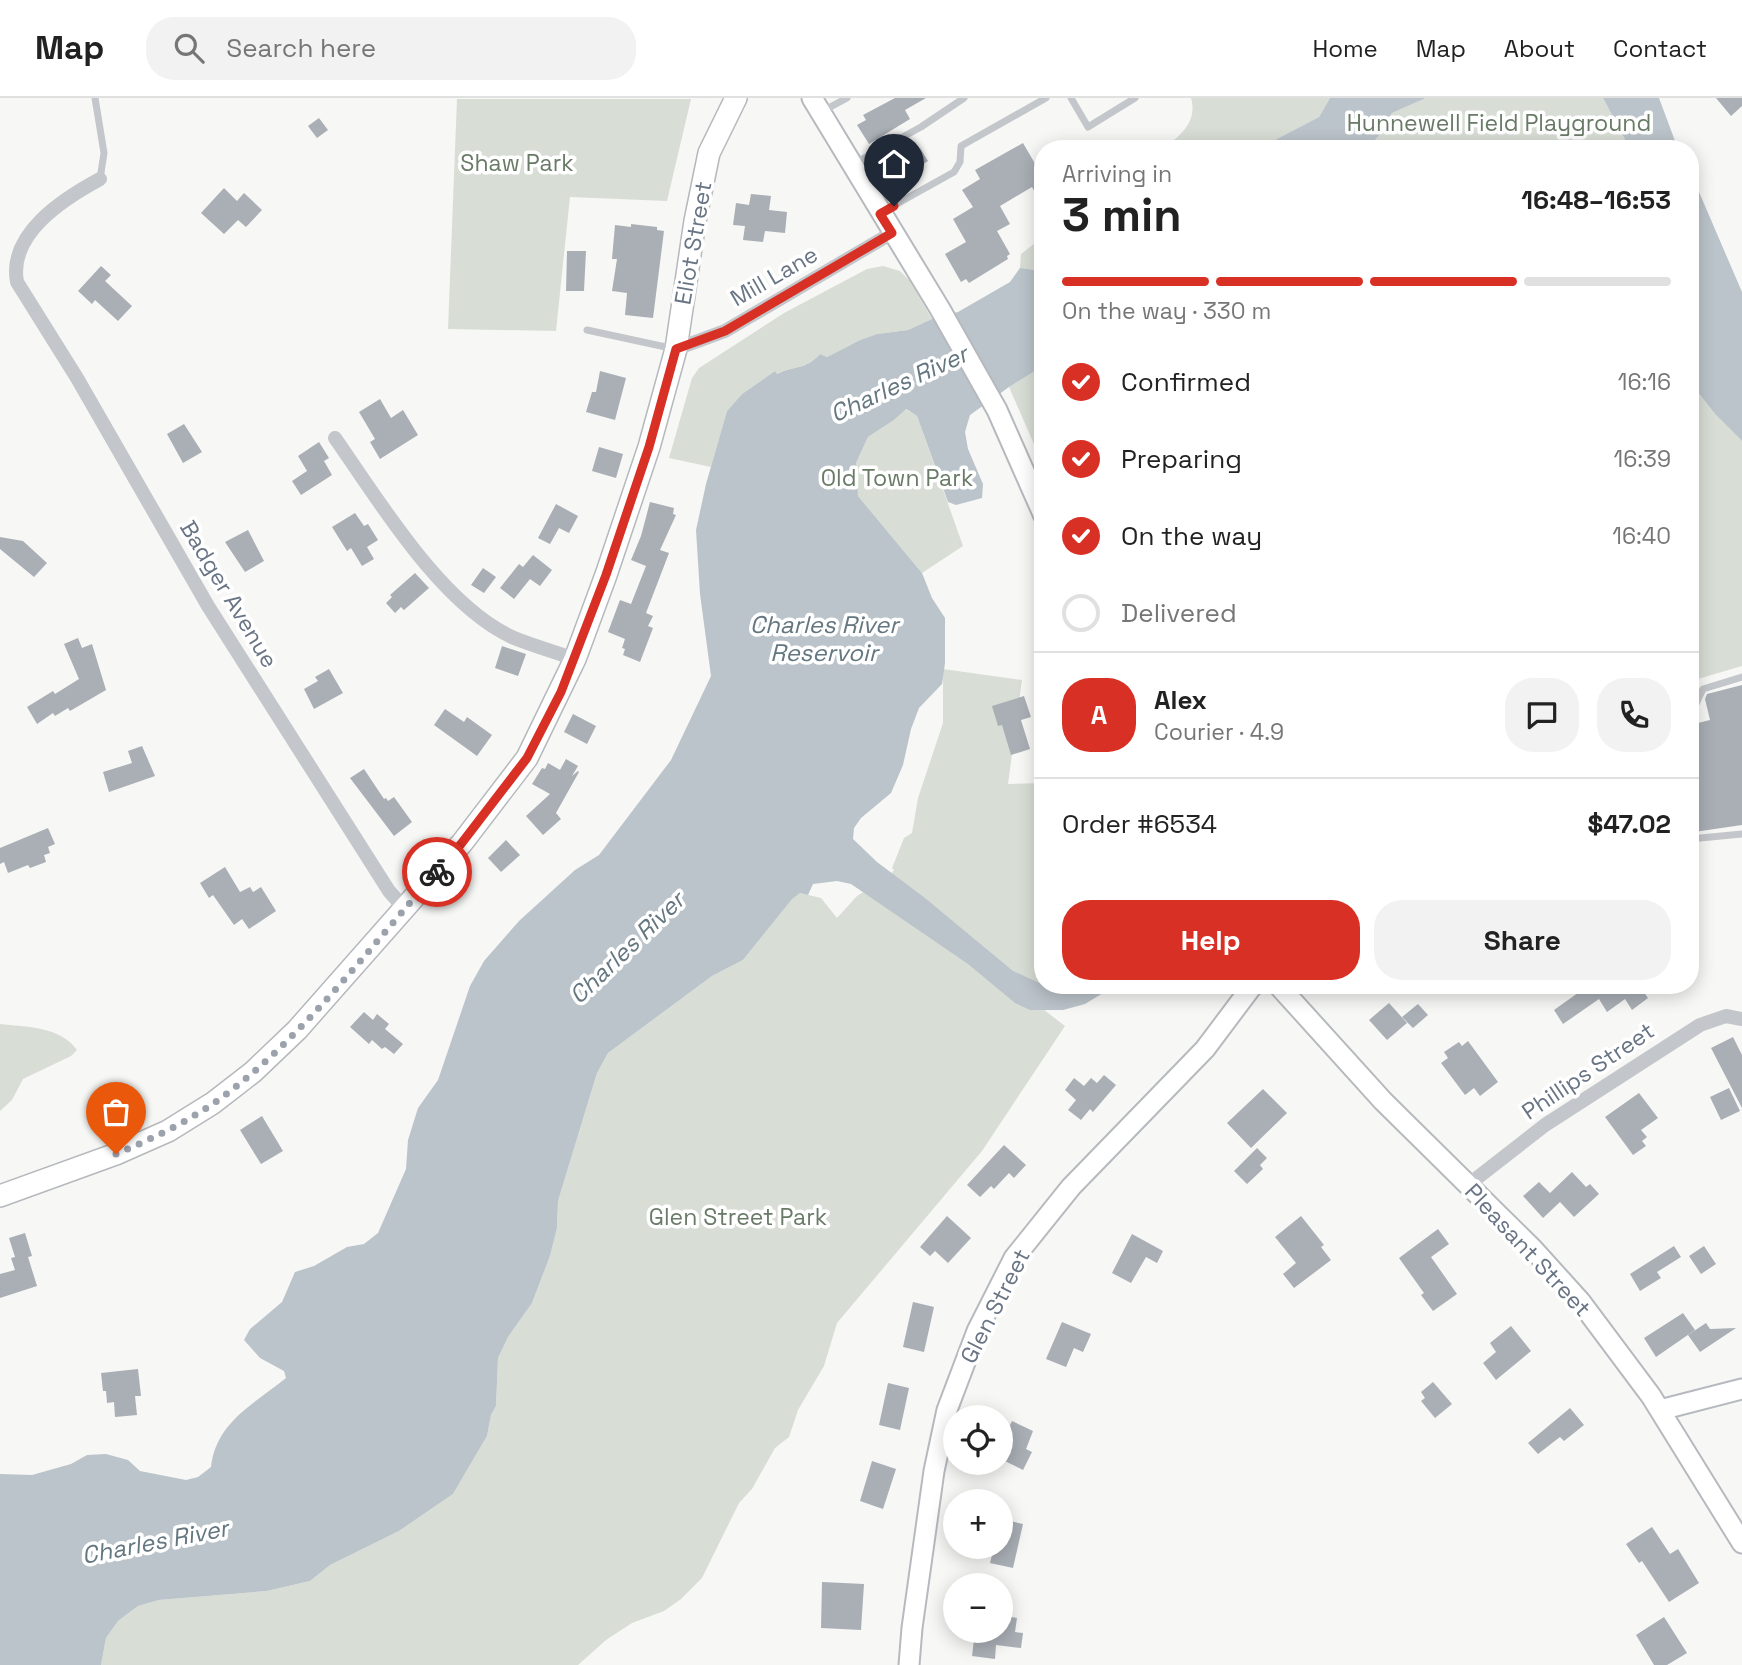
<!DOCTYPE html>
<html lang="en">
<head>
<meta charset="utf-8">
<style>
	:root { --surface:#fff; --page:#f2f2f2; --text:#222; --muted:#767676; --line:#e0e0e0; --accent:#d93025 }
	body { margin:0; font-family:"Space Grotesk",sans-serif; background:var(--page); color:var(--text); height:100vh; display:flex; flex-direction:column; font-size:26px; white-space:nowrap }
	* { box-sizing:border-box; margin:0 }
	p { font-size:23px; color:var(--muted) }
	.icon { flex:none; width:38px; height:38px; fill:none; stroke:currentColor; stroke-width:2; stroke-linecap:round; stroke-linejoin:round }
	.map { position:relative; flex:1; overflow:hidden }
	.panel { position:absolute; left:1034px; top:42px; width:665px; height:854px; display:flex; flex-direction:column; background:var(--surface); border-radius:28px; box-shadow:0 4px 18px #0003 }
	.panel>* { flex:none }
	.fabs { position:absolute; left:943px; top:1307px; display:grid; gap:14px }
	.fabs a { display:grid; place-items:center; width:70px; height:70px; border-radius:50%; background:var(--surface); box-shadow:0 4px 18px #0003; font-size:35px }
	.pin { position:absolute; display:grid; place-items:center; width:60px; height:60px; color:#fff; margin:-72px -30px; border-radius:50% 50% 50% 0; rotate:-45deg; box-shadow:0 0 7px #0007 }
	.pin .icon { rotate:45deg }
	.courier { position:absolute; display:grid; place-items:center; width:70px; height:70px; margin:-35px; border:5px solid #d93025; border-radius:50%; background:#fff; color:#222; box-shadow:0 2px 9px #0007 }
	.headline em { font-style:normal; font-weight:600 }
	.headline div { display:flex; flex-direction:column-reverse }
	.headline { display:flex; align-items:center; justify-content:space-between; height:119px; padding:0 28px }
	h1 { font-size:46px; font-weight:600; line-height:52px }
	.bar { display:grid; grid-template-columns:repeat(4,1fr); gap:10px 7px; align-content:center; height:84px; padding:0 28px }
	.bar i { height:9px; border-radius:5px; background:var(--line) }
	.bar .current { background:var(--accent) }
	.bar p { grid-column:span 4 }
	.line { display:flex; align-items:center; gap:18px; padding:0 28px; border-top:2px solid var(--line) }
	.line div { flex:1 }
	.round { display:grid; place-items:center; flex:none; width:74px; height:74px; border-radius:28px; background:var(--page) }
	ol { padding:0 28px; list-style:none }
	li { display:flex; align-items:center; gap:21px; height:77px }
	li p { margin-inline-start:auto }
	li .icon { padding:7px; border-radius:50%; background:var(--accent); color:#fff; stroke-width:4 }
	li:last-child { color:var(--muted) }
	li i { width:38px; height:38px; border:4px solid var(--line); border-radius:50% }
	.action { display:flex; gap:14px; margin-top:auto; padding:14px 28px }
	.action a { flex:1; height:80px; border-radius:28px; background:var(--accent); color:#fff; font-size:28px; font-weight:600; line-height:80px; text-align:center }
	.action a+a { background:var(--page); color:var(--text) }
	header { display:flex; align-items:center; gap:42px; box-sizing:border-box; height:98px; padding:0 35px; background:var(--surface); border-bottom:2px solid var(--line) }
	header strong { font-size:33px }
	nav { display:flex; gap:38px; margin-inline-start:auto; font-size:24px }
	.search { width:490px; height:63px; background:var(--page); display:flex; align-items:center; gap:18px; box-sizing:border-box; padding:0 24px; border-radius:28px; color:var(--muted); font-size:26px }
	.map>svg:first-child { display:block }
</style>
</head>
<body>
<header>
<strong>Map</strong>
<div class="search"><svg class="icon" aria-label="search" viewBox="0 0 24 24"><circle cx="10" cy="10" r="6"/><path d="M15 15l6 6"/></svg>Search here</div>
<nav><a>Home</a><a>Map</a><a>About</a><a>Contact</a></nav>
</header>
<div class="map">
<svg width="1742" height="1567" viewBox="0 0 1742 1567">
	<rect width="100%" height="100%" fill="#f7f7f5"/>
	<path fill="#d8ded6" d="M1191 0H1330L1319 19 1271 44 1265 51H1163C1180 38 1198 24 1191 0Z
		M1426 0H1603L1630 51H1367L1382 34 1392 15Z
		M457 1H691L667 103 570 99 556 233 448 231Z
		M1043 139V173L1020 170 1021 156Z
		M883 168 900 173 909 182 932 221 908 232 877 236 860 242 827 259 820 256C805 273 794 267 776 276L775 273 742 296 727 313 711 369 669 360 692 280 699 270 784 215 867 171Z
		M1043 268V367L1009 289Z
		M1690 286 1715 316 1742 343V568L1691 583Z
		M905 311 917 318 963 448 922 475 858 398 856 377V365L868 339 894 322Z
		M943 571 1022 582 1008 686 1043 685V887H1110L1039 908 1065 928 982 1053 837 1225 824 1268 798 1312 789 1339 775 1350 752 1391 739 1405 702 1480 681 1501 664 1513 632 1525 606 1542 578 1567H101L106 1540 118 1523 138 1508 159 1502 267 1493 310 1483 330 1467 399 1433 453 1396 487 1338 491 1317 496 1308 498 1260 508 1239 532 1205 550 1158 557 1130 558 1103 597 975 608 955 712 878 743 862 792 800 800 795 821 800 837 820 857 798 889 778 894 772 892 770 904 740 912 735 918 700 943 625Z
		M0 926C26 929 60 928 77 952L71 958 23 981 12 1002 0 1013Z"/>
	<path fill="#bbc4ca" d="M1330 0H1426L1392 15 1382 34 1367 51H1265L1271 44 1319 19Z
		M1603 0H1659L1678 51H1630Z
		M1690 73 1742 194V343L1715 316 1691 286Z
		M1020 170 1043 173V268L1009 289 970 317 965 334 968 351 983 386 982 400 956 407 948 404 917 318 906 311 894 322 868 339 856 365 858 398 922 475 932 500 945 520V565L942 586 919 610 911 631 903 667 891 695 861 720 854 730 853 741 877 764 925 800 1013 873 1044 887H1137L1108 892 1085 906 1063 912H1030L1015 905 968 866 851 786 837 783 813 786 808 797 800 795 792 801 743 862 712 878 608 955 597 975 558 1103 557 1130 550 1158 532 1205 508 1239 498 1260 496 1308 491 1317 487 1338 453 1396 399 1433 330 1467 310 1483 267 1493 159 1502 138 1508 118 1523 106 1540 101 1567H0V1376L32 1377 71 1366 87 1357 106 1356 128 1362 140 1373 186 1382 198 1379 211 1369C216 1324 254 1306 286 1280L284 1273 260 1260 244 1242 250 1231 282 1204 295 1174 314 1168 347 1149 364 1146 378 1135 406 1071 408 1042 418 1010 438 982 470 888 484 863 519 823 575 772 599 757 671 662 711 578 700 496 696 432 706 386 727 313 742 296 775 273 777 276C794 267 805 273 820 256L827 259 860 242 877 236 908 232 932 221 958 214 1010 184Z"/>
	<path fill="#a9afb5" d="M895 0H926L905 12 910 21 869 46 857 27 866 22 863 17Z
		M1716 0H1742V8L1731 18Z
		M319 20 328 32 317 40 308 28Z
		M1023 45 1037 69 1043 66V109L1032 89 1000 108 1010 126 997 133 1010 156 1007 158 1008 161 969 185 966 181 961 184 945 156 966 144 953 121 973 109 962 92 980 81 975 72Z
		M920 50 928 63 915 71 918 76 893 91 882 73Z
		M224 90 237 103 244 95 262 112 246 129 238 122 224 136 201 115Z
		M751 96 771 98 769 112 787 114 785 135 765 133 763 144 743 142 745 128 733 127 736 105 749 107Z
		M631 126 657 129V132L664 133 653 220 625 217 627 195 612 193 617 161H612L615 127 631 129Z
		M567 153H586L584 193H566Z
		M101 168 111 177 105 183 132 208 118 223 95 202 92 206 78 193Z
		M600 273 626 280 615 322 586 314 592 294H596Z
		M380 301 391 320 403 312 418 337 380 361 370 344 375 341 359 314Z
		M184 326 202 354 183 365 167 336Z
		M319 344 329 360 324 363 332 377 301 397 292 383 307 373 298 358Z
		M599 349 623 356 616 380 592 373Z
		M650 404 674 410 673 416 676 417 660 452 669 455 646 515 653 518 648 528 653 530 640 564 623 557 625 551 622 550 625 541 608 534 620 502 631 506 646 468 631 462 641 438Z
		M556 406 578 418 569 435 559 430 550 446 538 440Z
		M355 415 364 428 368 426 378 442 367 449 374 461 362 468 351 450 347 453 332 429Z
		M248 432 264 463 245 474 225 444Z
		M0 439 23 443 47 465 34 479 0 451Z
		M533 457 552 472 540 488 530 481 514 501 500 490 519 466 523 469Z
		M483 470 496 479 484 495 471 487Z
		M415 475 429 490 404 512 401 509 395 515 386 505 392 499 390 497Z
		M78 540 82 550 92 546 106 592 70 613 68 610 55 618 53 615 37 626 27 609 53 593 55 596 79 581 64 546Z
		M502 548 526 556 518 578 495 570Z
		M329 571 343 595 314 611 304 591 318 583 315 579Z
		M1742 587V727L1694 734 1690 721V627L1710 622 1705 601 1707 596Z
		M1024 598 1031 619 1021 622 1030 651 1011 657 1002 627 998 628 992 608Z
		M445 611 464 624 467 619 492 637 477 658 434 627Z
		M573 616 596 628 587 646 564 634Z
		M142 648 155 678 109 694 103 674 132 665 128 653Z
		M566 661 578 668 572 678 578 673 579 674 556 715 561 721 543 737 526 718 550 696 532 686 542 670 545 671 548 665 560 672Z
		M364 671 384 701 386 700 388 703 394 699 412 724 394 738 350 680Z
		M48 730 55 746 48 749 50 755 44 757 46 764 30 770 28 767 8 775 4 764 0 766V750Z
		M506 742 520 757 501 774 488 760Z
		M225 769 240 794 250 789 253 794 261 789 276 813 249 831 242 821 234 827 213 797 209 800 200 785Z
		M1589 887H1644L1641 890 1648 900 1632 912 1625 901 1607 914 1599 901 1563 926 1554 912Z
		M1389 905 1407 925 1387 942 1369 922Z
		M1418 906 1428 917 1413 930 1402 919Z
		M364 914 373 922 377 916 389 926 385 931 403 946 394 956 385 949 382 951 372 942 369 946 350 929Z
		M1733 939 1742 957V1010L1711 950Z
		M1468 943 1498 984 1480 998 1474 990 1465 997 1441 965 1448 960 1444 954 1459 944 1462 948Z
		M1104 977 1116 987 1093 1014 1090 1011 1081 1022 1068 1012 1076 1002 1065 992 1074 980 1084 988 1091 980 1097 985Z
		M1729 990 1740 1013 1721 1022 1710 999Z
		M1263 991 1287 1015 1251 1050 1227 1025Z
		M1639 995 1658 1020 1641 1032 1647 1039 1642 1043 1646 1048 1633 1057 1605 1019Z
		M262 1018 283 1053 261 1066 240 1032Z
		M1004 1047 1026 1067 1014 1080 1009 1075 994 1091 991 1088 980 1099 967 1087Z
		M1257 1050 1267 1060 1260 1067 1263 1071 1247 1086 1234 1073Z
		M1572 1074 1586 1089 1590 1086 1599 1096 1574 1119 1560 1104 1543 1120 1523 1098 1539 1084 1550 1095Z
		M947 1118 971 1140 948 1165 935 1153 930 1158 920 1149Z
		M1301 1118 1324 1147 1321 1149 1331 1162 1294 1190 1283 1176 1296 1165 1275 1139Z
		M1438 1131 1449 1146 1431 1159 1457 1196 1433 1213 1421 1197 1424 1195 1399 1160Z
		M25 1135 32 1158 28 1159 37 1188 0 1200V1176L15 1172 11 1160 15 1159 9 1140Z
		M1132 1136 1163 1153 1157 1165 1146 1159 1131 1185 1112 1175Z
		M1674 1148 1681 1159 1657 1174 1661 1180 1640 1193 1630 1176Z
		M1704 1148 1716 1166 1701 1176 1689 1158Z
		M913 1204 934 1209 924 1254 903 1249Z
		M1683 1215 1695 1232 1656 1259 1644 1240Z
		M1062 1224 1091 1236 1083 1254 1074 1250 1066 1269 1046 1261Z
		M1706 1225 1710 1231 1736 1230 1700 1254 1688 1237Z
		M1511 1228 1531 1253 1496 1282 1483 1265 1496 1254 1490 1245Z
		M138 1271 141 1298H135L137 1317 115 1319 114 1304 107 1305 106 1293H103L101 1275Z
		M1433 1284 1452 1306 1435 1320 1421 1303 1425 1300 1421 1294Z
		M888 1285 909 1290 900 1332 879 1327Z
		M1570 1310 1584 1327 1564 1343 1560 1339 1538 1356 1528 1345Z
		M1012 1323 1033 1333 1026 1351 1032 1354 1023 1372 1001 1361V1346Z
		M872 1363 896 1371 883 1411 860 1403Z
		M1001 1421 1023 1426 1013 1470 990 1465 994 1449H1001Z
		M1652 1429 1670 1456 1678 1451 1699 1485 1669 1504 1642 1463 1639 1465 1626 1446Z
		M822 1484 864 1486 861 1532 821 1530Z
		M1001 1517 1017 1520 1015 1534 1023 1535 1021 1550 996 1547 995 1561 972 1558 975 1533H1001Z
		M1664 1519 1687 1555 1667 1567H1654L1636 1537Z"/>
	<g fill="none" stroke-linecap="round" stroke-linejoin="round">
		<defs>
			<path id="secondary" d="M812 0 940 211 997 312 1043 416
				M1278 887 1383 1003 1533 1151 1580 1203 1651 1298 1742 1445
				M1660 1312 1742 1291
				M909 1567 912 1530 934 1373 947 1312 977 1233 1014 1160 1071 1089 1205 951 1253 887"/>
			<path id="primary" d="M0 1098 116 1056 168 1033 213 1005 253 974 297 932 462 745 527 660 575 561 606 477 649 349 676 251 695 123 709 55 736 0"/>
		</defs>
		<use href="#secondary" stroke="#b6babe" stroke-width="23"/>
		<use href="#primary" stroke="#b5b8bc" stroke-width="24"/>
		<path stroke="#c3c6ca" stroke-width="7" d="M95 0 104 55 100 81
			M1071 0 1088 29 1135 0
			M821 14 847 0
			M855 65 921 29 964 0
			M884 113 954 74 960 64 961 48 1046 0
			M587 232 675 251
			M1690 611 1694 610 1703 591 1742 579
			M1690 741 1742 736"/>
		<path stroke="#c3c6ca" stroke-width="14" d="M100 81C63 101 8 136 17 184L77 280 208 508 389 793 404 810
			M676 251 725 233 892 135
			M335 340C379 403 442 508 514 540 534 548 555 554 575 561
			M1468 1087 1545 1027 1700 927 1726 918 1742 921"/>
		<use href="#secondary" stroke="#fff" stroke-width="19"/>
		<use href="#primary" stroke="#fff" stroke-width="21"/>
	</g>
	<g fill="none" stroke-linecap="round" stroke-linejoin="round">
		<path stroke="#9ba2ac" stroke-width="7" stroke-dasharray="0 12.6" d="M116 1056C149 1042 181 1027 211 1007 297 948 367 852 437 774"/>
		<path stroke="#d93025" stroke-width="9" d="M437 774 461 746 527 660 561 594 606 477 649 349 676 251 725 233 892 135 880 116 894 108"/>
	</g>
	<g text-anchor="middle" stroke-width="7" stroke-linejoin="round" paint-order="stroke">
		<g font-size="23" fill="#697b67" stroke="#fff">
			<text x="1499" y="33">Hunnewell Field Playground</text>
			<text x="517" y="73">Shaw Park</text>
			<text x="897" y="388">Old Town Park</text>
			<text x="738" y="1127">Glen Street Park</text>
		</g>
		<g font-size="23" fill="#697584" stroke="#fff">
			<text transform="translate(693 145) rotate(-80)" y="8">Eliot Street</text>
			<text transform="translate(774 178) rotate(-30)" y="8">Mill Lane</text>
			<text transform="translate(229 496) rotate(59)" y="8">Badger Avenue</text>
			<text transform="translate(1588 973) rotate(-34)" y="8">Phillips Street</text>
			<text transform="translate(1528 1152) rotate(47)" y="8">Pleasant Street</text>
			<text transform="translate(995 1208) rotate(-63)" y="8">Glen Street</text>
		</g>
		<g font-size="24" font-style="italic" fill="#64767f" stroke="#fff">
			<text transform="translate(899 286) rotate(-25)" y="8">Charles River</text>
			<text x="824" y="535">Charles River<tspan x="824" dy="28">Reservoir</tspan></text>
			<text transform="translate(627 850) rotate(-44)" y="8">Charles River</text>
			<text transform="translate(155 1444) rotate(-11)" y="8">Charles River</text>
		</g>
	</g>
</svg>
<div class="fabs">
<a><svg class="icon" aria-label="locate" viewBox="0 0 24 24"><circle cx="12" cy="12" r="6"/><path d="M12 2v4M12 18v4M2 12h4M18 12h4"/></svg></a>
<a>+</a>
<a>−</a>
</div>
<div class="pin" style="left:116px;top:1056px;background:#ea580c"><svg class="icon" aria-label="bag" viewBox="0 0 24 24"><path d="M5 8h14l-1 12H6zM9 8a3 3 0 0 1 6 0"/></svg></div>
<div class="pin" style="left:894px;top:108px;background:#1f2937"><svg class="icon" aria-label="home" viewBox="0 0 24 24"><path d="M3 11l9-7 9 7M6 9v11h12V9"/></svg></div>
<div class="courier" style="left:437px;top:774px"><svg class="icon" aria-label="bike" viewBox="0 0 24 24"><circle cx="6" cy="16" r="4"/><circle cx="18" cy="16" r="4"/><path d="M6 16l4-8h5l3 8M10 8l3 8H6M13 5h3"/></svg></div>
<section class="panel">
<div class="headline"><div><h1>3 min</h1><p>Arriving in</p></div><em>16:48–16:53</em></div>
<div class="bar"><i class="current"></i><i class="current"></i><i class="current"></i><i></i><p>On the way · 330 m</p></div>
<ol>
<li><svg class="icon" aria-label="check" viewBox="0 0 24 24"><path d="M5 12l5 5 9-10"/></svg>Confirmed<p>16:16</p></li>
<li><svg class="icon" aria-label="check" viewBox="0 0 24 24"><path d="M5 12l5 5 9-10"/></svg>Preparing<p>16:39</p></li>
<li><svg class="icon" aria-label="check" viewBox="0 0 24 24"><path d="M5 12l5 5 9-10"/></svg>On the way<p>16:40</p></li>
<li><i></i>Delivered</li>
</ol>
<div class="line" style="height:126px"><b class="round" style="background:var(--accent);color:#fff">A</b><div><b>Alex</b><p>Courier · 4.9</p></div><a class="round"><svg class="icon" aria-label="chat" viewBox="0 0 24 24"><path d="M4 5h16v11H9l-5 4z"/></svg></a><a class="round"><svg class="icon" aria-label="phone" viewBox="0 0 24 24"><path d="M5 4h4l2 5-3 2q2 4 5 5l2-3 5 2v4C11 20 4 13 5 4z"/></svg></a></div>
<div class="line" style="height:91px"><div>Order #6534</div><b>$47.02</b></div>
<div class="action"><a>Help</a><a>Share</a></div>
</section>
</div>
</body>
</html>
